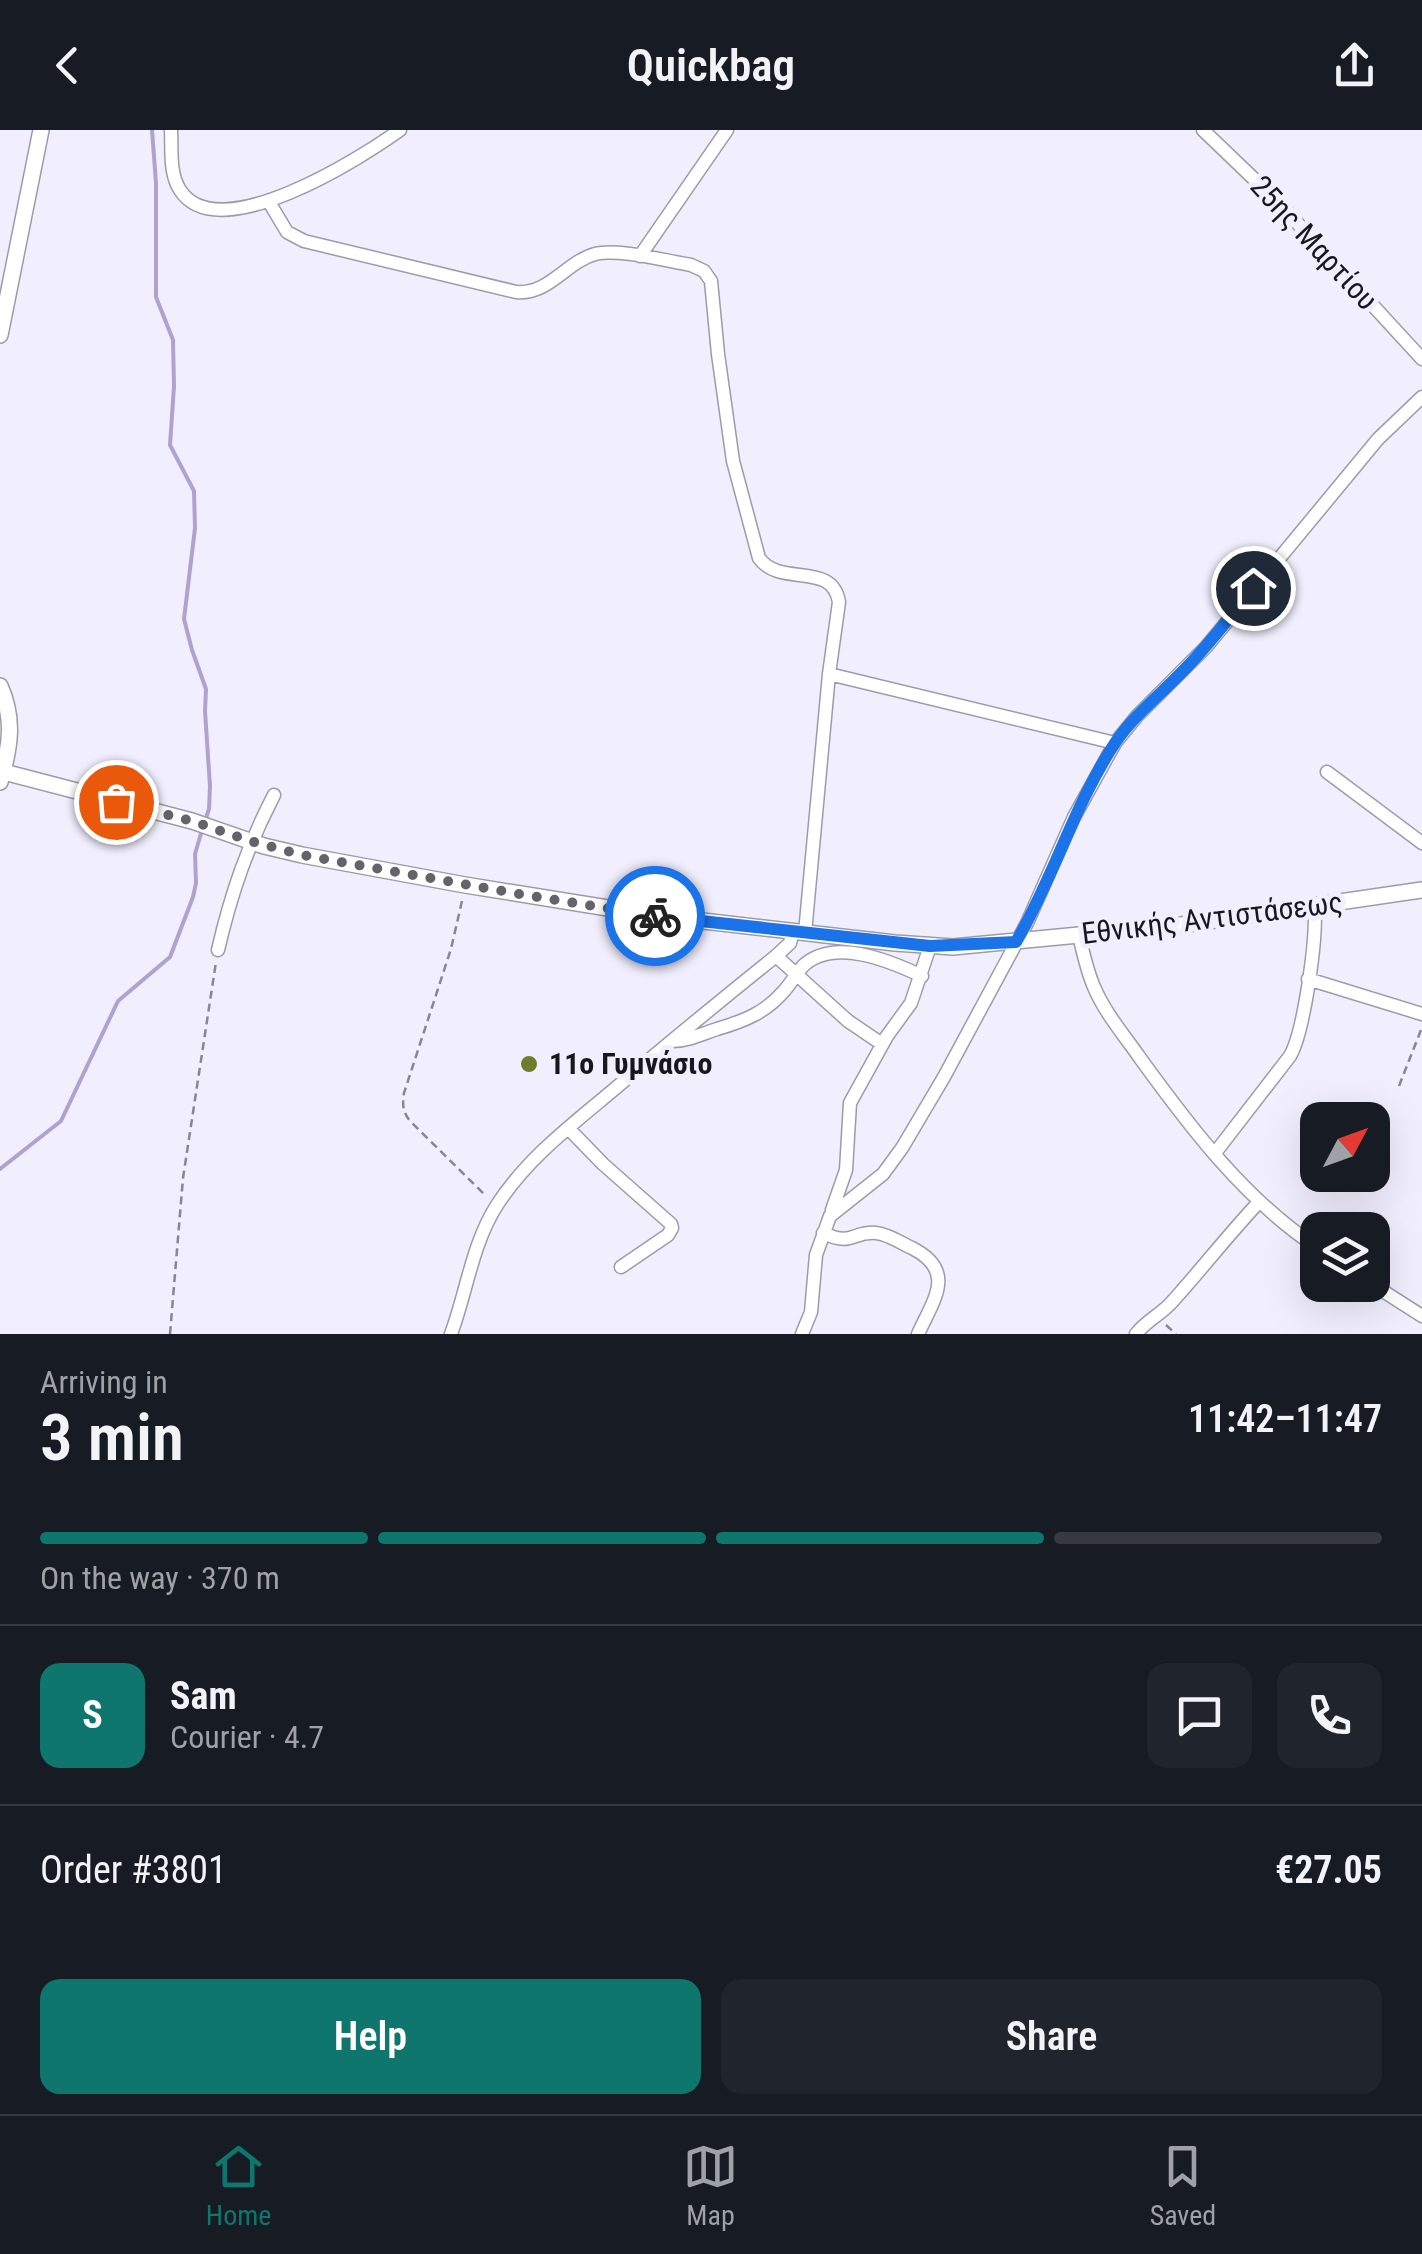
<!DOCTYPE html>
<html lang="en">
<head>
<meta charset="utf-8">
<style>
	:root { --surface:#171b24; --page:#20242c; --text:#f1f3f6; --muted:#9ea1a6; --line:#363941; --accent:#0f766e }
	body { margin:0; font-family:"Roboto Condensed",sans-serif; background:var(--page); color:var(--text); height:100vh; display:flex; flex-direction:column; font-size:38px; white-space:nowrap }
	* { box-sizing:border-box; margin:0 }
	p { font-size:32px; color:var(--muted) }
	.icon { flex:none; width:55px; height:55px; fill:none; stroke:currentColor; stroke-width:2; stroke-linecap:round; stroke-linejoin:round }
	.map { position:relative; height:1204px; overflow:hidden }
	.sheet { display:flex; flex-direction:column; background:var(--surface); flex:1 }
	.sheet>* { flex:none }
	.needle { width:65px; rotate:49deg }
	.buttons { position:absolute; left:1300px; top:972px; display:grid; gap:20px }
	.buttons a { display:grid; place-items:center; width:90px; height:90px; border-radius:20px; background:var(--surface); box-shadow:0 10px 40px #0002; font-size:50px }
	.pin { position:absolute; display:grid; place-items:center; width:85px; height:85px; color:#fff; margin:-42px; border:5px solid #fff; border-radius:50%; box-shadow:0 2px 10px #0007 }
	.courier { position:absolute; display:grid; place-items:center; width:100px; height:100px; margin:-50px; border:8px solid #1a73e8; border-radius:50%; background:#fff; color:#222; box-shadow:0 2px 12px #0007 }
	.headline em { font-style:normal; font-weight:600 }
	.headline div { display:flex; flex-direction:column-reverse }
	.headline { display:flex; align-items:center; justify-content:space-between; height:170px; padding:0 40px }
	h1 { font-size:65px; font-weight:600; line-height:75px }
	.bar { display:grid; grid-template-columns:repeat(4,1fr); gap:15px 10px; align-content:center; height:120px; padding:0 40px }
	.bar i { height:12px; border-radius:8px; background:var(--line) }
	.bar .on { background:var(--accent) }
	.bar p { grid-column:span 4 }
	.line { display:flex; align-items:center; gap:25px; padding:0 40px; border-top:2px solid var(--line) }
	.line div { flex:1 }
	.round { display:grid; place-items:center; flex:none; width:105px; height:105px; border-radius:20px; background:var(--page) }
	.primary-button { display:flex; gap:20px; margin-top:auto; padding:20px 40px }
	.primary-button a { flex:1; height:115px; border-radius:20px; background:var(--accent); color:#fff; font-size:40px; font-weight:600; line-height:115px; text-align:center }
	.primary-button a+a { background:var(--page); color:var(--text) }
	header { display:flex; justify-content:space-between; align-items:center; height:130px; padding:0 40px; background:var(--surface); font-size:45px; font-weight:600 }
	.menu { display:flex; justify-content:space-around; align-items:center; height:140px; border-top:2px solid var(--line); background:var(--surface); font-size:28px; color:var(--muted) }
	.menu a { display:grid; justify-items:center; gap:5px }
	.menu .on { color:var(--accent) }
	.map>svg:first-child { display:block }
</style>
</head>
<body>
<header><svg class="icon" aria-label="back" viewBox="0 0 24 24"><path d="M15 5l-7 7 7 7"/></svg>Quickbag<svg class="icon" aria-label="share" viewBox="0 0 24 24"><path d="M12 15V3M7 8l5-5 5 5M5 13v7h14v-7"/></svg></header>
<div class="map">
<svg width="1422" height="1204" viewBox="0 0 1422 1204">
	<rect width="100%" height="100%" fill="#f1eefd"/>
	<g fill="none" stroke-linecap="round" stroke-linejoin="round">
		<path stroke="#aea3ce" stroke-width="4" d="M152 0 156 53V167L173 210 174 256 170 315 194 361 195 398 184 489 192 520 206 559 205 581 210 656 209 679 205 691
			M0 1039 61 991 118 871 170 827 193 767 196 753 195 724 202 700"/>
		<defs>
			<path id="minor" d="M171 0C172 19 169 43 180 60 218 119 361 28 400 0
				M1203 0 1278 72 1422 229
				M269 72 287 102 304 111 516 162C549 165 566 132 595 124 618 118 666 131 691 135L704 141 711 151 718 224 733 331 759 428C780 458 832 430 839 472L829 544
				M640 126 727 0
				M1327 642 1422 713
				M805 803 829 544 1115 613
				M1079 805C1083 823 1087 841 1094 857 1105 883 1124 905 1140 928 1190 997 1245 1070 1318 1118
				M218 820C231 764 247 717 274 665
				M776 826 848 891 882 914
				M1308 849 1422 884
				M672 911C688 911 702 904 717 899 744 891 765 883 784 861 791 853 796 844 803 836 834 807 890 831 922 846
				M568 998 603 1034 671 1094 672 1098 668 1105 621 1137
				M1215 1023 1290 926C1304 902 1318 804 1314 776
				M832 1080 846 1040 850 973 887 906 911 873 930 816
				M823 1103C854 1117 851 1101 876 1103 888 1104 901 1113 912 1118 957 1141 934 1169 918 1204
				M1372 1154 1422 1186
				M451 1204C467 1161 472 1114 497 1075 526 1030 570 996 611 962 665 916 720 871 776 826L790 813 793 801
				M802 1204 811 1182 816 1125 830 1086 883 1044 902 1018 944 947 1027 793 1074 687 1115 613 1137 586 1206 517 1378 309 1422 267
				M1136 1204C1146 1191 1160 1185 1171 1173 1201 1140 1228 1105 1259 1072"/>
			<path id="tertiary" d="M0 205 41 0
				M0 556C15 589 10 618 0 652
				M0 641 192 691 264 716 302 725 465 755 651 785 895 813 953 817 1079 805 1181 795 1422 760"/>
		</defs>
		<use href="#minor" stroke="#9e9ba9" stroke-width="15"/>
		<use href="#tertiary" stroke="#9e9ba9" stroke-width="18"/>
		<path stroke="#888690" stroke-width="2.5" stroke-dasharray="8 5" stroke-linecap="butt" d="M462 771 451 819 404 963C402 975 403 983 411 992L486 1066
			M1399 956 1421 900
			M1166 1195 1176 1204
			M170 1204 183 1048 216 832"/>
		<use href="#minor" stroke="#fff" stroke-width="12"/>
		<use href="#tertiary" stroke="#fff" stroke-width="15"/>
	</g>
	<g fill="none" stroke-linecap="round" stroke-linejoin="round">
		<path stroke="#64626b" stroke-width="10" stroke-dasharray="0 18" d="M116 672 192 691 250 711 302 725 519 764 655 786"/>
		<path stroke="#1a73e8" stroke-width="12" d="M655 786 930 816 1016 812C1054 747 1074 675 1115 613 1134 585 1161 564 1184 540 1209 515 1231 486 1253 458"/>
	</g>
	<circle fill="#6d7d2b" stroke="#f1eefd" stroke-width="4" cx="529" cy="934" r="10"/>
	<g text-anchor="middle" stroke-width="10" stroke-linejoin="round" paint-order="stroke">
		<g font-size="30" fill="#18171c" stroke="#f1eefd">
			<text transform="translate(1314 113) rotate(47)" y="10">25ης Μαρτίου</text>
			<text transform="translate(1212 788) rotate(-7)" y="10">Εθνικής Αντιστάσεως</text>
		</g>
		<g font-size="30" font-weight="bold" fill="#18171c" stroke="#f1eefd" text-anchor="start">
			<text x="549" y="944">11o Γυμνάσιο</text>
		</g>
	</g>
</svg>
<div class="buttons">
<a><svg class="needle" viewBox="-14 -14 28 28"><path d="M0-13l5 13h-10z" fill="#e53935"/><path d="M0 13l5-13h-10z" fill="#9ea1a6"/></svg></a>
<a><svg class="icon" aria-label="layers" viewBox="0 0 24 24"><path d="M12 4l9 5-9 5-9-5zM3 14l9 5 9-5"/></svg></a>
</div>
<div class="pin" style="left:116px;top:672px;background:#ea580c"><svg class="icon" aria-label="bag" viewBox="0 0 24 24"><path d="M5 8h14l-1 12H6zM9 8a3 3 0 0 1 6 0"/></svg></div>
<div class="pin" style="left:1253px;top:458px;background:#1f2937"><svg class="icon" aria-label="home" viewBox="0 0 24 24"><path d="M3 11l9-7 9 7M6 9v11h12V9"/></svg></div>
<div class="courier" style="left:655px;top:786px"><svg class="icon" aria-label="bike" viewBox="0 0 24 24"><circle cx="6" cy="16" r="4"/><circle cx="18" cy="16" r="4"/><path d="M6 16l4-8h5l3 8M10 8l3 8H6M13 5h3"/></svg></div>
</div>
<section class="sheet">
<div class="headline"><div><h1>3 min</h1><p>Arriving in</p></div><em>11:42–11:47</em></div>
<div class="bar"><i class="on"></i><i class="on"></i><i class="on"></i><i></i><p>On the way · 370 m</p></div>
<div class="line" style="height:180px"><b class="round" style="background:var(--accent);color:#fff">S</b><div><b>Sam</b><p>Courier · 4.7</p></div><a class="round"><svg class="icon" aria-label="chat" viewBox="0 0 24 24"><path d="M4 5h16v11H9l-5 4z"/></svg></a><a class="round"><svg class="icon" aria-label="phone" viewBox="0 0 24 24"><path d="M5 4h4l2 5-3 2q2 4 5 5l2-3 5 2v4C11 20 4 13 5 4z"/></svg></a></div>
<div class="line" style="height:130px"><div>Order #3801</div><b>€27.05</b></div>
<div class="primary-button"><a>Help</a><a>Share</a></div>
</section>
<nav class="menu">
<a class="on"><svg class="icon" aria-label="home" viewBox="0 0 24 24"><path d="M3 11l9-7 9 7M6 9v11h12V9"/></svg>Home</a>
<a><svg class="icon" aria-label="map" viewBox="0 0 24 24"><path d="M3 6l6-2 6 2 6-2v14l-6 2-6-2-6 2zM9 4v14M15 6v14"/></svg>Map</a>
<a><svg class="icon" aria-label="saved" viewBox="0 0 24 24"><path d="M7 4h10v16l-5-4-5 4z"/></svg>Saved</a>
</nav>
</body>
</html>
